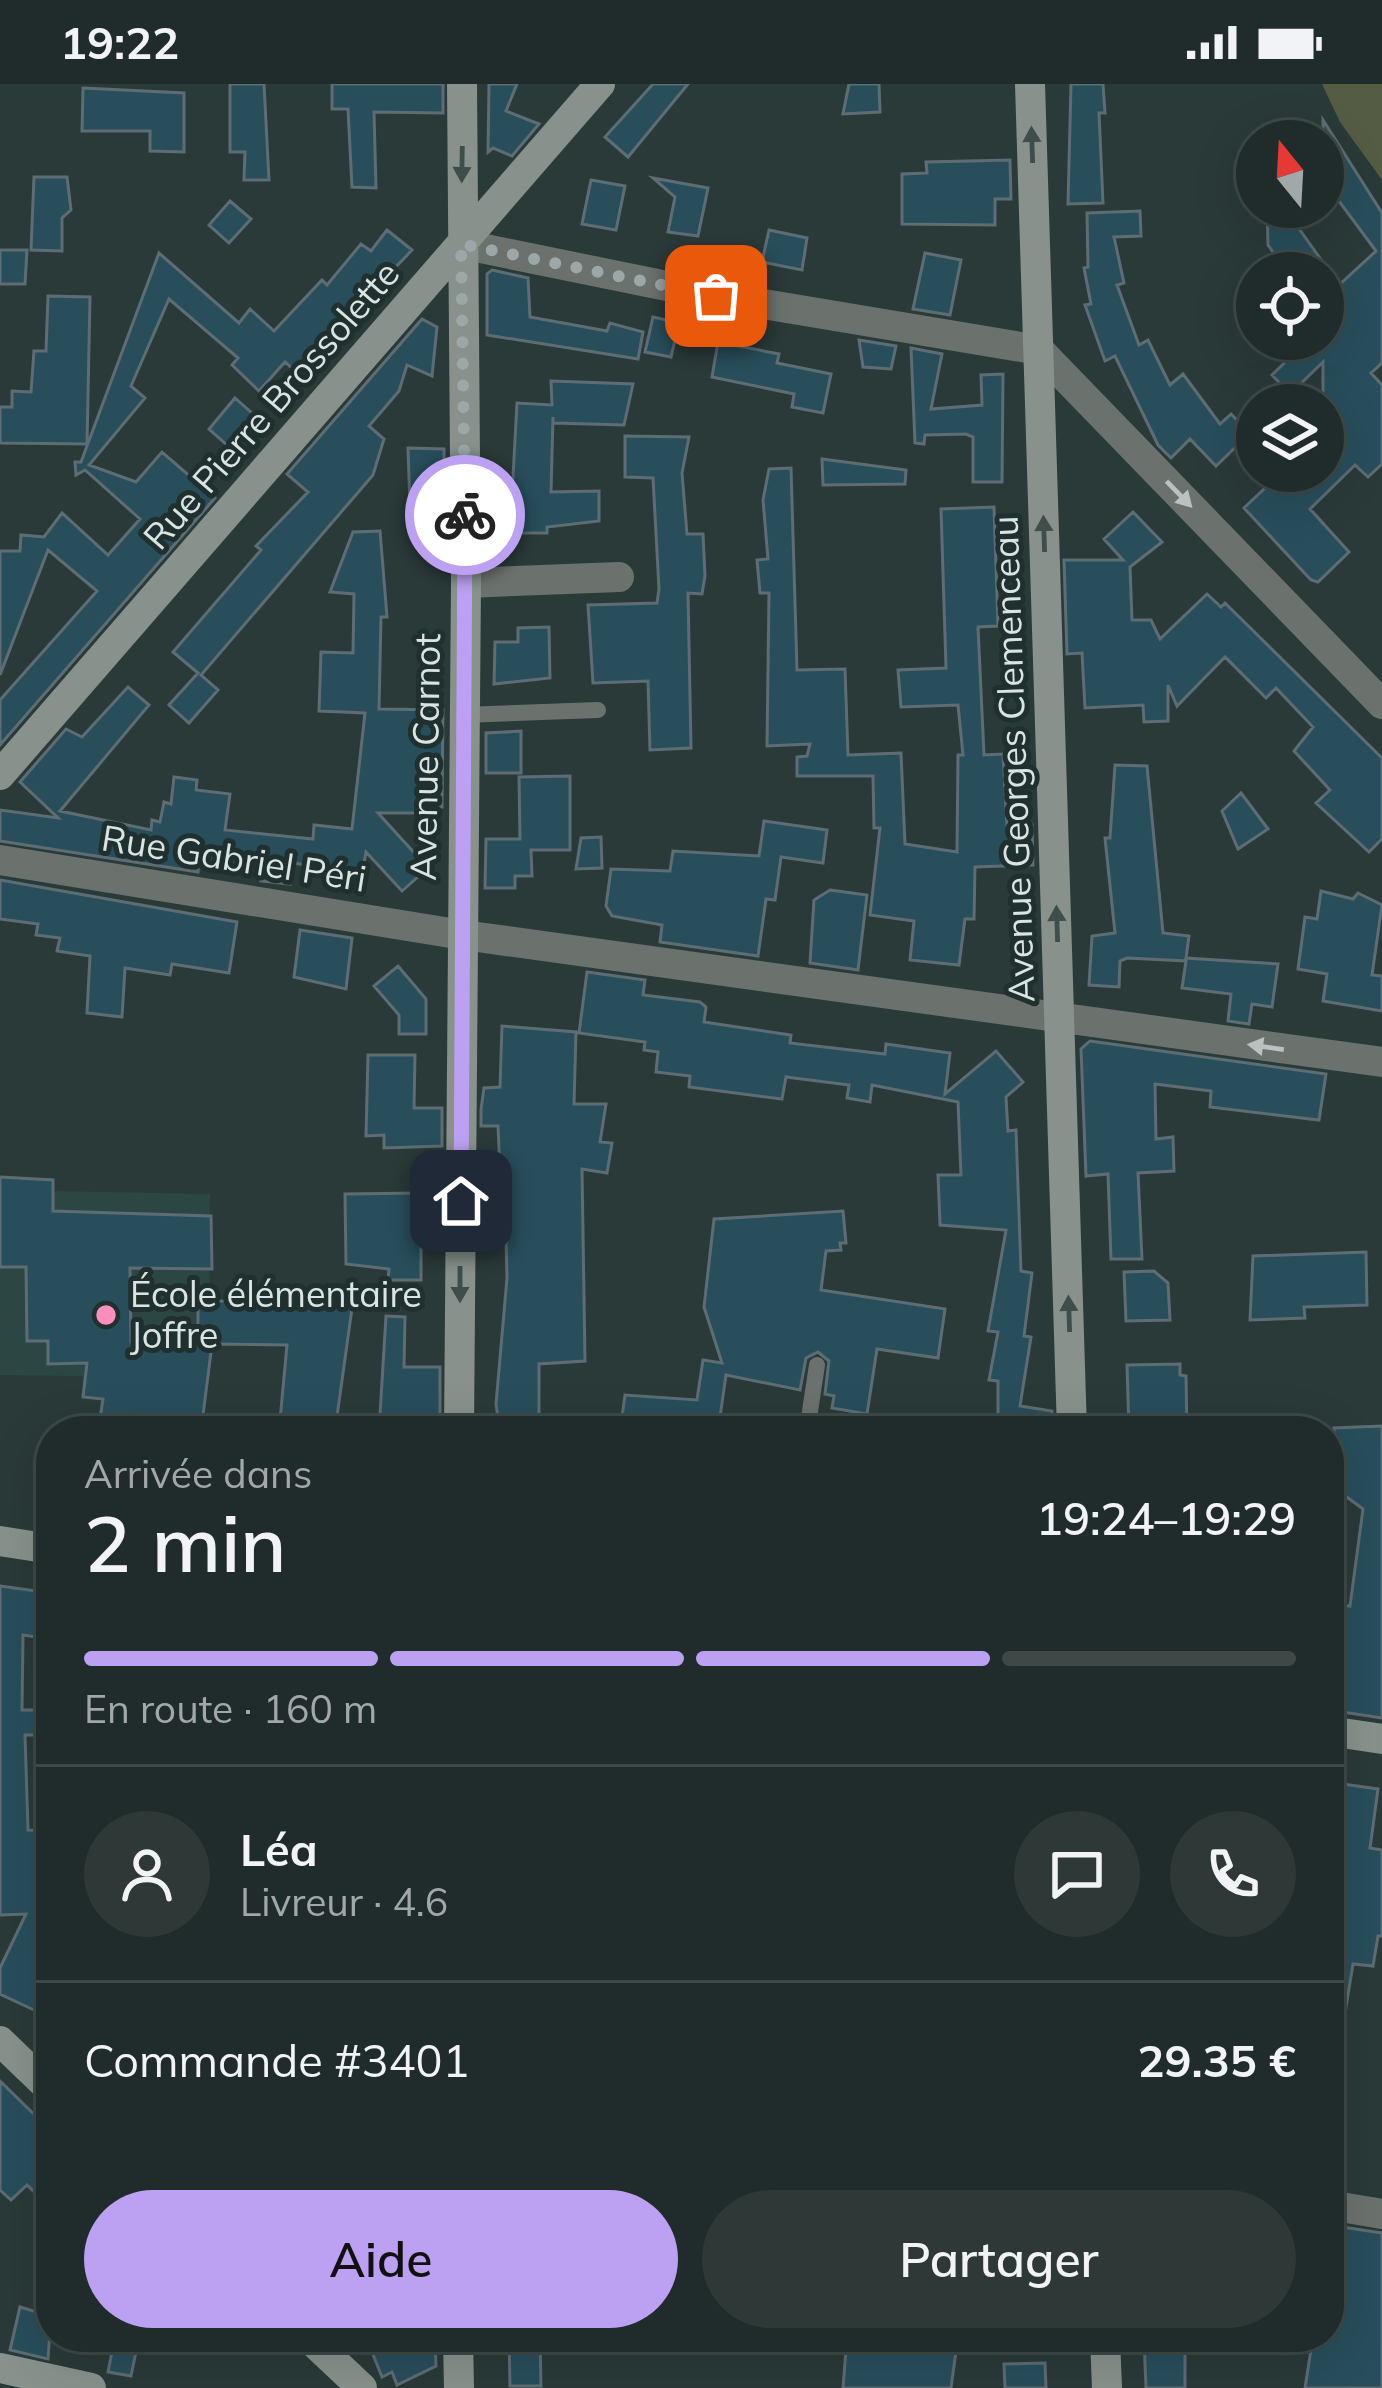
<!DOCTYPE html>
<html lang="fr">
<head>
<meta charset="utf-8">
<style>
	:root { --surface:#202c2b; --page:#2d3837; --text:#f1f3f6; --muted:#a2a7a9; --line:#3d4847; --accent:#bca0f2 }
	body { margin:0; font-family:Mulish,sans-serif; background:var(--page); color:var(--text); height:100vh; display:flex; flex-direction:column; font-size:45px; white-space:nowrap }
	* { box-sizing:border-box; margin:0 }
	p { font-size:39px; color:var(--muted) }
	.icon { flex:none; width:66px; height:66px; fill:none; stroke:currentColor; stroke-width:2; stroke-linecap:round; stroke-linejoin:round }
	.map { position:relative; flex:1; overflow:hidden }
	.sheet { position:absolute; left:36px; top:1332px; width:1308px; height:936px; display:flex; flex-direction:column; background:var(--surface); border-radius:48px; box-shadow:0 12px 48px #0002,0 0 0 3px var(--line) }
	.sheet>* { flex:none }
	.needle { width:78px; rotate:342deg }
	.buttons { position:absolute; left:1236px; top:36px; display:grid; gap:24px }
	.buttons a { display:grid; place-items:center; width:108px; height:108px; border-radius:50%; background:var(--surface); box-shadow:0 12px 48px #0002,0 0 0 3px var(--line); font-size:60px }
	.pin { position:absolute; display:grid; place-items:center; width:102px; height:102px; color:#fff; margin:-51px; border-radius:24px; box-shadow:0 6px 18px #0006 }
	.courier { position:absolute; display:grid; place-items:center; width:120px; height:120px; margin:-60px; border:9px solid #bca0f2; border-radius:50%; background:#fff; color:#222; box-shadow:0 3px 15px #0007 }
	.head em { font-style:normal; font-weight:600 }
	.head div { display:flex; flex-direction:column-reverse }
	.head { display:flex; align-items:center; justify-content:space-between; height:204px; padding:0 48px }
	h1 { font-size:78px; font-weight:600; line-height:90px }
	.bar { display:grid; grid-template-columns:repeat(4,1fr); gap:18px 12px; align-content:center; height:144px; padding:0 48px }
	.bar i { height:15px; border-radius:9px; background:var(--line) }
	.bar .on { background:var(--accent) }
	.bar p { grid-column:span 4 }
	.line { display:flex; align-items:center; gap:30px; padding:0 48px; border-top:3px solid var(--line) }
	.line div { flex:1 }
	.round { display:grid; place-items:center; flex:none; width:126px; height:126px; border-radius:63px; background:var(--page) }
	.button { display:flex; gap:24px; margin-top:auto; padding:24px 48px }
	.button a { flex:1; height:138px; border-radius:72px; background:var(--accent); color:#111; font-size:48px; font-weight:600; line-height:138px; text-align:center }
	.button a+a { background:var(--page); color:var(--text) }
	.status { display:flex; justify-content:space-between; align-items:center; height:84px; padding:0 60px; background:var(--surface); direction:ltr }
	.status svg { height:33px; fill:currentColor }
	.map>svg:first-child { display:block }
</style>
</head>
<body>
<div class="status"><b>19:22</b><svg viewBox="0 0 49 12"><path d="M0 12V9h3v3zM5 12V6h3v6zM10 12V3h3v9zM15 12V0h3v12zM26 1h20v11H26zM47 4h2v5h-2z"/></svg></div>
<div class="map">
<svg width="1382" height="2304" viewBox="0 0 1382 2304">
	<rect width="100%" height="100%" fill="#2a3a39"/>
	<path fill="#2c4644" d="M0 1106 210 1110 209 1294 0 1291Z"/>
	<path fill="#545c43" d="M1322 0H1382V96L1340 38Z"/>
	<path fill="#284e5b" stroke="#5d6d73" stroke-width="3" d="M230 0H264L269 96H244L245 68H230Z
		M332 0H443V29L374 28 376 104 352 103 348 25H332Z
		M489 0H517L506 27 539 40 512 72 493 64 488 68Z
		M653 0H688L628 73 605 53Z
		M849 0H879L880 28 843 30Z
		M1071 0H1103L1105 29H1099L1103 119 1068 120Z
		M83 4 184 9V68L150 67V47H82Z
		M1323 36 1382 129V279L1371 289 1382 301V380L1368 393 1355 381 1310 425 1349 468 1318 498 1311 496 1244 424 1283 387H1323V278L1290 310 1272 291 1304 260 1323 258V189H1288L1268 161 1267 123H1320L1295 139 1339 201 1376 167 1336 113 1323 121Z
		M1010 76 1011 115H995V141L902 140V90L927 89 926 78Z
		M34 93H67L71 126 62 134V167L31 166Z
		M653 94 708 104 698 152 668 148 675 113Z
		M591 96 625 102 616 146 582 140Z
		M230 117 251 135 229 159 209 141Z
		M1140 127 1141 152 1114 153 1124 199 1117 201 1139 261 1148 256 1170 301 1183 290 1220 340 1231 330 1250 349 1216 382 1190 355 1171 374 1158 361 1115 272 1105 277 1085 221 1091 220 1084 184 1088 183 1087 129Z
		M387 146 412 166 296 288 285 278 259 307 232 281 238 274 169 215 131 302 145 314 89 381 136 398 162 368 215 414 0 661V616L97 507 48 466 0 591V467H20L21 451 44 453 62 429 108 471 140 435 85 386 76 391 75 378H81L159 169 239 239 250 225 274 247 322 196 327 201 361 160 371 167Z
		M769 146 807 154 802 186 762 178Z
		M0 166H27L25 200H0Z
		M925 169 961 176 950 231 913 225Z
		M492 186 528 194 530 233 607 247 610 239 643 248 638 275 487 251V190Z
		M48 212 90 213 87 360 0 359V323H12V307L31 308 34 267H46Z
		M653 233 679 239 671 273 645 268Z
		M422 235 437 243 432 292 407 281 399 307 369 342 384 355 373 391 201 591 218 606 189 639 169 621 198 589 173 568 261 466 256 462 308 408 287 390Z
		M859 256 896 262 891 285 863 283Z
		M718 258 779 270 777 279 831 290 823 329 792 323 794 310 712 293Z
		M911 264 942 270 931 325 982 321 981 291 1003 290 1002 398H973V353L966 350 925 351 924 360 915 359Z
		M551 297 633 300 624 341 553 339V333L551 408 599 407V437L547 443V449H510L517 319 552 321Z
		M235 314 264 340 237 370 209 345Z
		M625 352 689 353 682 389 687 450H703L705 492 702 510 688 509 691 664 650 666 648 597 593 599 588 521 657 519 659 505 653 394 625 393Z
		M408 364 444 365V423L410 422Z
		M822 375 906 386 905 400 823 401Z
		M791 384 797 586 845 585 848 671 901 669 905 760 957 768 958 671H963L958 621 901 623 898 586 946 584 941 425 994 423 998 542 978 543 984 671 1003 670 1007 742 1032 741 1033 781 975 783 974 835H965L959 881 910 876 914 837 870 831 880 744H874L873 692H797V673L807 672 810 660 767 662 769 509H760L757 476 768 475 763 416 769 385Z
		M1133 428 1162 458 1130 483 1132 536H1151L1160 555 1207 510 1221 523 1225 519 1382 674V755L1369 768 1316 719 1330 706 1294 667 1313 643 1276 604 1266 614 1225 573 1177 622 1168 601V637L1144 638 1143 621 1085 624 1082 569 1067 570 1064 476H1123L1104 455Z
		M380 447 387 533H381L379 625 443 626 442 723H430V729H378L428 784 402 807 366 768 362 790 293 779 290 800 261 797 262 787 199 777 198 788 0 757V726L58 734 20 698 66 645 82 653 128 603 149 621 60 727 151 746 152 736 160 738 164 718 171 720 174 693 197 696 196 706 230 710 225 746 313 755 314 741 352 745 365 629 319 627 321 568 353 569 354 510 330 508 353 448Z
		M549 543 550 594 494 600 495 558H518V544Z
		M521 647V689H486V649Z
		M1115 681 1147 682 1163 849 1189 852 1186 874 1278 880 1272 923 1252 920 1249 940 1228 937 1231 910 1182 904 1186 877 1127 874 1120 877 1119 903 1089 901 1092 852 1115 849 1105 754H1110Z
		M570 692V766H531L532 792H515V804H485L486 755H520L519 693Z
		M1241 709 1268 745 1238 765 1222 727Z
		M764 737 827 746 823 779 781 773 775 816 766 815 758 872 660 858 662 841 612 832 606 822 611 785 670 787 673 767 759 772Z
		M601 753 602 784 576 785 581 754Z
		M0 796 237 838 229 889 172 880 170 891 125 884 122 933 87 929 90 872 57 867 60 854 36 851 38 840 0 835Z
		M830 806 867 811 858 886 810 879 814 816Z
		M1321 807 1353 815 1358 809 1382 821 1372 891 1382 892V927L1323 917 1327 890 1298 885 1305 833 1317 835Z
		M300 846 352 854 346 905 294 893Z
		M398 882 426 915V950H399V931L374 902Z
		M587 888 645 896 643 911 700 918 706 923 704 938 791 951 790 959 885 970 886 960 950 969 945 1010 996 967 1023 998 1006 1013 1008 1047 1016 1046 1021 1187 1032 1189 1024 1252 1031 1253 1020 1322 1052 1327V1347H998V1297L989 1296 998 1248 988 1247 1006 1146 940 1141 938 1091H961L958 1018 872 1001 870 1018 847 1014 849 1001 786 993 782 1015 689 1003 690 992 656 988 658 968 644 966 645 958 579 949Z
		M502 942 576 948 574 1020H606L600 1058 612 1059 607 1089 582 1085 585 1277 539 1280V1347H500L496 1320 507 1194 505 1107 501 1108 498 1042H481V1025L484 1004 500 1003Z
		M1090 957 1326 990 1319 1036 1210 1023 1211 1007 1155 1000 1156 1055 1173 1053 1174 1087 1138 1089 1142 1175H1111L1108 1090 1086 1092 1081 965Z
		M368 971H415L414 1024H442V1062L384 1064V1051L366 1052Z
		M0 1093 53 1096V1127L211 1132 212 1185 130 1184 131 1258 202 1259H198V1217H353L335 1347H279L287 1261 212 1260 201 1347H98L103 1315 83 1313 87 1279 48 1280V1257H27L26 1183H0Z
		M421 1109V1196H388L389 1185 346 1180 345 1110Z
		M843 1127 846 1159H840L841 1166 826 1167 821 1206 945 1225 938 1274 877 1265 867 1330 832 1324 834 1312 825 1310 829 1277 818 1268 806 1274 800 1306 726 1291 718 1347H620L625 1311 697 1316 703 1276 722 1279 704 1223 714 1135Z
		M1366 1168 1367 1221 1304 1223 1305 1234 1250 1236 1253 1172Z
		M1154 1187 1168 1199 1170 1236 1126 1237 1124 1188Z
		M386 1232 405 1233 404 1283H440V1347H379Z
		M1180 1280V1291L1186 1292 1187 1347H1129L1127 1281Z
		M1382 1342V1634L1329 1626V1520L1350 1522 1363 1425 1333 1403 1334 1344Z
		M0 1502 51 1509V1555L23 1551 22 1626H51V1651H25L28 1746 51 1747V1934L0 1910V1884L26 1830 0 1831Z
		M1329 1698 1378 1705 1370 1764 1382 1766V1852H1378L1373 1882 1353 1880 1342 1948 1329 1947Z
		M0 1997 51 2047V2124L27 2101 11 2116 0 2106Z
		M1329 2141 1382 2149V2304H1305L1313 2253H1329Z
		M20 2223 51 2232 48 2275 10 2266Z
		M115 2253H139L131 2292 108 2288Z
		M366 2253H435L436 2282 397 2301 392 2288 382 2293Z
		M509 2253H540L541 2302H510Z
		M847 2253H876L875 2261 924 2269 926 2253H958L951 2304H843Z
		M1144 2253 1185 2259V2304H1146Z
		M1045 2279 1046 2304H1005L1004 2280Z"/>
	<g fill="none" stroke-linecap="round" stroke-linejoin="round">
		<path stroke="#6b716d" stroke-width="16" d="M463 631 598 626
			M807 1347 817 1281"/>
		<path stroke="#6b716d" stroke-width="30" d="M461 160 716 212 1039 266 1382 620
			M466 499 619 493
			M0 776 463 851 1382 978
			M1329 2121 1382 2130"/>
		<path stroke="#88918b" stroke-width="30" d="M1030 0 1072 1347
			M0 691 600 0
			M459 1347 466 499 462 0
			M0 1457 51 1465
			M1329 1647 1382 1655
			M0 1957 51 2006
			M308 2253 362 2304
			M458 2253 459 2304
			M1105 2253 1107 2304
			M0 2284 91 2304"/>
	</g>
	<defs><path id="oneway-solid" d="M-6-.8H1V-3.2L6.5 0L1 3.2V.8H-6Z" transform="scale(3)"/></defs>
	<g fill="#3f4d4b">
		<use href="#oneway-solid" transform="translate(1032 61) rotate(-92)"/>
		<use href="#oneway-solid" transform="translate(462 80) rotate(91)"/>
		<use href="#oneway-solid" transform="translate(1044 450) rotate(-92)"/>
		<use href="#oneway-solid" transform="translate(1057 840) rotate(-92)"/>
		<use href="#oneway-solid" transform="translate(460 1200) rotate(90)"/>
		<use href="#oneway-solid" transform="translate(1069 1230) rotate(-92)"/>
	</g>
	<g fill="#b9c2c0">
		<use href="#oneway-solid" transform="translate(1179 410) rotate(46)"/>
		<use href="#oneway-solid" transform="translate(1266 963) rotate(-172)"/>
	</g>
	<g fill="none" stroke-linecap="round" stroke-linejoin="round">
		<path stroke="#9ca8a8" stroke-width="12" stroke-dasharray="0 21.6" d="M465 431 461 160 716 212"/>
		<path stroke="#bca0f2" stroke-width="15" d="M461 1117 465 431"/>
	</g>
	<circle fill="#fd8ebe" stroke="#20302f" stroke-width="4.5" cx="106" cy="1231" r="12"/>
	<g text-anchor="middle" stroke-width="10" stroke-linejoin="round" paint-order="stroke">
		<g font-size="36" fill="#dae4e3" stroke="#20302f">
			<text transform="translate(271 321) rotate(-49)" y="13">Rue Pierre Brossolette</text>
			<text transform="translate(425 673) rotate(-89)" y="13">Avenue Carnot</text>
			<text transform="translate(1013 675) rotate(-92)" y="13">Avenue Georges Clemenceau</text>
			<text transform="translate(234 774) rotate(9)" y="13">Rue Gabriel Péri</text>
		</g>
		<g font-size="36" fill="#dae4e3" stroke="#20302f" text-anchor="start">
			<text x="130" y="1223">École élémentaire<tspan x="130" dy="41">Joffre</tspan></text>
		</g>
	</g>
</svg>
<div class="buttons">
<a><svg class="needle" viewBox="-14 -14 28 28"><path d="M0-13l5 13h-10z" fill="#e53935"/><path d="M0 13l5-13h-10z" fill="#a2a7a9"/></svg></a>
<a><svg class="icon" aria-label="locate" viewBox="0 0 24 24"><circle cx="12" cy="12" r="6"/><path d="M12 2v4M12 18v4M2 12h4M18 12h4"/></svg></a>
<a><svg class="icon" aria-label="layers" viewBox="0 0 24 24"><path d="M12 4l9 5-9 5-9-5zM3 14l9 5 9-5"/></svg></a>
</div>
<div class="pin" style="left:716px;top:212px;background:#ea580c"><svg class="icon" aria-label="bag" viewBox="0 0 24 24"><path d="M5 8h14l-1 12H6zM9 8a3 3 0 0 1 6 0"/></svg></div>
<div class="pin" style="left:461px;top:1117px;background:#1f2937"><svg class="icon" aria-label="home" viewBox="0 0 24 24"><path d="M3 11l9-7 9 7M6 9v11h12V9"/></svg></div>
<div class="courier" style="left:465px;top:431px"><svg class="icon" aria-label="bike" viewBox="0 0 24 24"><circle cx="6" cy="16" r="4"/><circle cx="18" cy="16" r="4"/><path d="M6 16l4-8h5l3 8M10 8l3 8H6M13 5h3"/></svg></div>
<section class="sheet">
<div class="head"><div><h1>2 min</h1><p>Arrivée dans</p></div><em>19:24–19:29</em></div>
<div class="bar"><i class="on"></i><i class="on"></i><i class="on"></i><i></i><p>En route · 160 m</p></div>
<div class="line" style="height:216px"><a class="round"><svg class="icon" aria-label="person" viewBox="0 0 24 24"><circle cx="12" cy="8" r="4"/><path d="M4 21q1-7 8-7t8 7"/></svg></a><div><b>Léa</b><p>Livreur · 4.6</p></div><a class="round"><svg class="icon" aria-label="chat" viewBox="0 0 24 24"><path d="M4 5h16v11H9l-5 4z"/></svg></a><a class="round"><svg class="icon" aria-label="phone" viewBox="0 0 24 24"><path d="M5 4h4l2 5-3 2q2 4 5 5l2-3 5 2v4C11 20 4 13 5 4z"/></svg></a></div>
<div class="line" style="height:156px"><div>Commande #3401</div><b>29.35 €</b></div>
<div class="button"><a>Aide</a><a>Partager</a></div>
</section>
</div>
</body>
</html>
